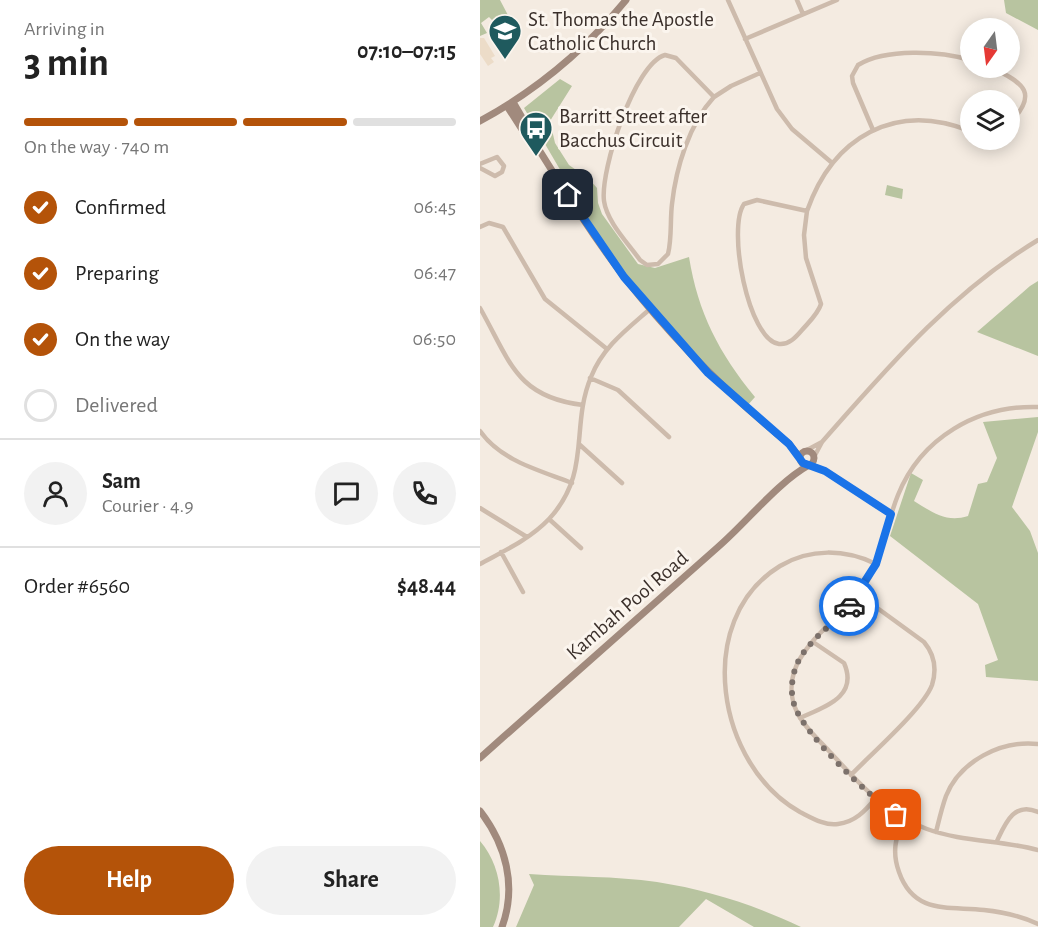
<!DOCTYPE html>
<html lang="en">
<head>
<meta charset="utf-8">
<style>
	:root { --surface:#fff; --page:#f2f2f2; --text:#222; --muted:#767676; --line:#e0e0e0; --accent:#b45309 }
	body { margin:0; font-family:"Alegreya Sans",sans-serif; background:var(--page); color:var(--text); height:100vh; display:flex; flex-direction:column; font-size:22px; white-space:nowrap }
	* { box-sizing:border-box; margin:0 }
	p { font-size:20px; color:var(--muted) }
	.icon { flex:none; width:33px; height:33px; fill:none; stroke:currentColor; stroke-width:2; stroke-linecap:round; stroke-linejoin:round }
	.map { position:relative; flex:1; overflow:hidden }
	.drawer { display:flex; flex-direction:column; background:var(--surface); width:480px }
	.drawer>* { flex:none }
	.needle { width:39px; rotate:194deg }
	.tools { position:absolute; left:480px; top:18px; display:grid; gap:12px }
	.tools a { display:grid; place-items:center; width:60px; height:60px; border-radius:50%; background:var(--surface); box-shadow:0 3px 15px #0003; font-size:30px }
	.pin { position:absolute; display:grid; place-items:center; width:51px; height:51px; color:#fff; margin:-26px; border-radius:12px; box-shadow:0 3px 9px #0006 }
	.courier { position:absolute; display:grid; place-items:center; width:60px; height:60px; margin:-30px; border:4px solid #1a73e8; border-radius:50%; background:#fff; color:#222; box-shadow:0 2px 8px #0007 }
	.overview em { font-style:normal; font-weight:700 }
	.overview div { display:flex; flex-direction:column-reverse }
	.overview { display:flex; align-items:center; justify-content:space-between; height:102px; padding:0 24px }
	h1 { font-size:39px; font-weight:700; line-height:45px }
	.bar { display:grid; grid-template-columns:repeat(4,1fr); gap:9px 6px; align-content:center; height:72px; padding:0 24px }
	.bar i { height:8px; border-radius:4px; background:var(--line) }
	.bar .on { background:var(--accent) }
	.bar p { grid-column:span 4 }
	.line { display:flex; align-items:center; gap:15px; padding:0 24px; border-top:2px solid var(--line) }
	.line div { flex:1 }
	.round { display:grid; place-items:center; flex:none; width:63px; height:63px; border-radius:32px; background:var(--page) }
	ol { padding:0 24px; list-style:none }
	li { display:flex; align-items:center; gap:18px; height:66px }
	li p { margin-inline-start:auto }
	li .icon { padding:6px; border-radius:50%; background:var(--accent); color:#fff; stroke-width:4 }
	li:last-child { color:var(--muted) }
	li i { width:33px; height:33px; border:3px solid var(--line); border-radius:50% }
	.button { display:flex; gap:12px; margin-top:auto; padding:12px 24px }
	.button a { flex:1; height:69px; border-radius:36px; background:var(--accent); color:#fff; font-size:24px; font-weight:700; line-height:69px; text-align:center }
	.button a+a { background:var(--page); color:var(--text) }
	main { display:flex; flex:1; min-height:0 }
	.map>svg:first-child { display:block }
</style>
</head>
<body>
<main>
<section class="drawer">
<div class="overview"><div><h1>3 min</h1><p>Arriving in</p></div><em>07:10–07:15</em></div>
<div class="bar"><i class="on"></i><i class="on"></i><i class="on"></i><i></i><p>On the way · 740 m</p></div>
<ol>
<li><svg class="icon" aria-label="check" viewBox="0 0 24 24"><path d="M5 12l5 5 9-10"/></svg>Confirmed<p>06:45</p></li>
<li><svg class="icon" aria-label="check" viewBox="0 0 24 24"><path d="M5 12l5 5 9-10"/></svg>Preparing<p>06:47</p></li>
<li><svg class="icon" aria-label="check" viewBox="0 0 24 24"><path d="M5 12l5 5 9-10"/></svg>On the way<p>06:50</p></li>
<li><i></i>Delivered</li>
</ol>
<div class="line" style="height:108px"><a class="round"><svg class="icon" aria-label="person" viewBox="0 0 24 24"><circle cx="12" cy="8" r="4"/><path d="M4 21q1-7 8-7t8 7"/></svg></a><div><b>Sam</b><p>Courier · 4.9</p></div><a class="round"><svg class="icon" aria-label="chat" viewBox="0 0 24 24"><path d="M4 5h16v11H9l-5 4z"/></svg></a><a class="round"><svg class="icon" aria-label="phone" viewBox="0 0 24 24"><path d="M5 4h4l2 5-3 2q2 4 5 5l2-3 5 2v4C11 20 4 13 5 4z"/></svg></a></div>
<div class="line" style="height:78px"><div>Order #6560</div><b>$48.44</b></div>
<div class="button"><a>Help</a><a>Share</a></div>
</section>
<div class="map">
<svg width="558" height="927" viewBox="0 0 558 927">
	<rect width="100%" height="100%" fill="#f4ebe1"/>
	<path fill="#b8c4a0" d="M0 0H20L30 19 21 23 18 18 12 20 9 17 1 23 7 33 0 36Z
		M524 0H558V30L526 13Z
		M80 79 92 86 70 121 75 143 89 165 109 179 117 188 118 203 122 214 158 264 175 268 209 257C218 313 239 353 275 397L267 406 222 365 134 262 44 108Z
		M407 185 423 189 422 199 405 195Z
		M558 281V356L497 332 550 286Z
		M558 417V432L532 507 550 531 558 553V681L506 677 505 665 518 660 498 604 410 536 431 473 443 480 434 501C452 512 466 523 488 516L498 484 507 482 517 458 503 422Z
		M0 841C20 864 26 899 13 927H0Z
		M49 874C92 877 135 876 177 882 228 890 275 905 321 927H274L226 899 199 927H36L54 885Z"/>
	<path fill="#ecdcc8" d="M0 38H4L15 56 11 58 14 62 8 66 0 54Z"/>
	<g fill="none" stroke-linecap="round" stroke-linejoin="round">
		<path stroke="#cdbbac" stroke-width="4.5" d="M248 0 297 109 312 129 351 162
			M317 0 323 14
			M265 39 357 0
			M512 68C545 83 558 94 530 123
			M234 97C209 124 196 168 192 204 190 220 192 238 188 254L178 264 167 265 160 260C148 243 127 222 124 201 120 170 155 63 185 55L196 58 234 97 251 86 280 73
			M393 130 373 83 372 76 378 65C406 48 460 51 490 60
			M0 164 17 157 24 166 22 172 15 176 0 168
			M327 211 324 235 326 258 341 304C338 314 329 322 322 330 316 337 309 345 299 344 268 340 247 228 264 204L277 200 327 211C353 137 415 101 490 131
			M0 227 9 223 23 227 65 299 127 349
			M0 308C30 361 36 397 103 405
			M110 378 138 390 189 437
			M558 407C497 405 441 438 418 495 407 522 403 551 390 577 371 611 325 637 314 672 310 685 311 700 317 712 324 727 338 739 349 751 378 782 405 814 447 829 482 842 522 840 558 850
			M0 431C21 461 59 470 92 483
			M100 445 142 483
			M327 450 342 442
			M334 457 342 442C408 367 472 292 558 240
			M329 465 345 471 411 514
			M0 508 47 537
			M69 519 101 548
			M21 552 43 592
			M0 564C24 551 50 539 69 519 112 473 90 427 111 377 123 347 146 330 170 309
			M320 718C344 707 379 697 364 663L333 642
			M371 775C390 755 443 709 452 685 457 669 454 654 444 642L378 594
			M395 799C385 811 375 822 358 824 345 826 332 818 320 812 237 766 212 620 300 566 330 548 365 549 396 564
			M424 819C415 837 412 853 419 872 434 915 469 906 504 910 523 912 541 916 558 924
			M456 832C459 820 462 807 466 796 480 761 521 740 558 744
			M517 841C525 824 534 801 558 812"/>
		<path stroke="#a18a7d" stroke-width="7" d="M33 102 50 131 51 137C81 185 111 234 145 278 194 341 248 394 309 444L320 458
			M27 106 45 134 51 137
			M0 121C57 90 105 50 146 0
			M320 458a7 7 0 1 1 14 0a7 7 0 1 1-14 0Z
			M0 758C79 687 159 617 238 547 267 522 297 483 329 465
			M0 811C26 845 37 886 22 927"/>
	</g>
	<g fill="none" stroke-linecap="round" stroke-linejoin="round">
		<path stroke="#7c716b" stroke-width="6" stroke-dasharray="0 10.8" d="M369 606C353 625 328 640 317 664 312 676 310 691 314 704 322 733 391 798 416 815"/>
		<path stroke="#1a73e8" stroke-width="8" d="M88 195 144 277 228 373 309 444 323 463 345 471 411 514 396 564 369 606"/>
	</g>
	<defs>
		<symbol id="school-pin" viewBox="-11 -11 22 30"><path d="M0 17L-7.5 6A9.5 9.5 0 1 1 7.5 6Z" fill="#1f5a5e" stroke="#fbf5ee"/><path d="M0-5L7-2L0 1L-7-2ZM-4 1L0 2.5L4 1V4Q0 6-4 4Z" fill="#fff"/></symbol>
		<symbol id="bus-pin" viewBox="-11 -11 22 30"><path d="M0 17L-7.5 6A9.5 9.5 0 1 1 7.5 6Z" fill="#1f5a5e" stroke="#fbf5ee"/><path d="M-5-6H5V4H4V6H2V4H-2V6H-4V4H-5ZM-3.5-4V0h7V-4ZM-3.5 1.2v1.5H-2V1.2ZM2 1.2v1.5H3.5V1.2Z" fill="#fff"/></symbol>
	</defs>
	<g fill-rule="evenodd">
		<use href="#school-pin" x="6" y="12" width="38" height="52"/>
		<use href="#bus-pin" x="37" y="109" width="38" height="52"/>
	</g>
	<g text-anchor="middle" stroke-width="6" stroke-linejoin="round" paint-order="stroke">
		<g font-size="21" fill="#3b302b" stroke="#fbf5ee" text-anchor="start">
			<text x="48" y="26">St. Thomas the Apostle<tspan x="48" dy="24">Catholic Church</tspan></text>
			<text x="79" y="123">Barritt Street after<tspan x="79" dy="24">Bacchus Circuit</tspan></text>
		</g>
		<g font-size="21" fill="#3b302b" stroke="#fbf5ee">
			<text transform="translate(147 605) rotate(-41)" y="7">Kambah Pool Road</text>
		</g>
	</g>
</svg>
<div class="tools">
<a><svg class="needle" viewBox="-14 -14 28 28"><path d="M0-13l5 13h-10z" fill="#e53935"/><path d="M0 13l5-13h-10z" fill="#767676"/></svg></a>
<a><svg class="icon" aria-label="layers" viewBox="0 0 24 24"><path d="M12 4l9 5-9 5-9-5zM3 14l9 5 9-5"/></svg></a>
</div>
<div class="pin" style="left:416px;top:815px;background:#ea580c"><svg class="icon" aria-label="bag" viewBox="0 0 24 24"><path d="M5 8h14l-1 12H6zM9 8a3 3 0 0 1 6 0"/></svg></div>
<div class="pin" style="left:88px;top:195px;background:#1f2937"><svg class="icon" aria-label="home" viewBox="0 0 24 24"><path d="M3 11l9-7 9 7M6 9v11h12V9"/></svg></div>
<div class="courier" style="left:369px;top:606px"><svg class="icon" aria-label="car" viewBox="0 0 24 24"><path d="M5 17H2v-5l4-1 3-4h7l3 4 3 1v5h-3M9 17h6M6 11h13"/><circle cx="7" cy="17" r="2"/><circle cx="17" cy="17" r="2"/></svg></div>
</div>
</main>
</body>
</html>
